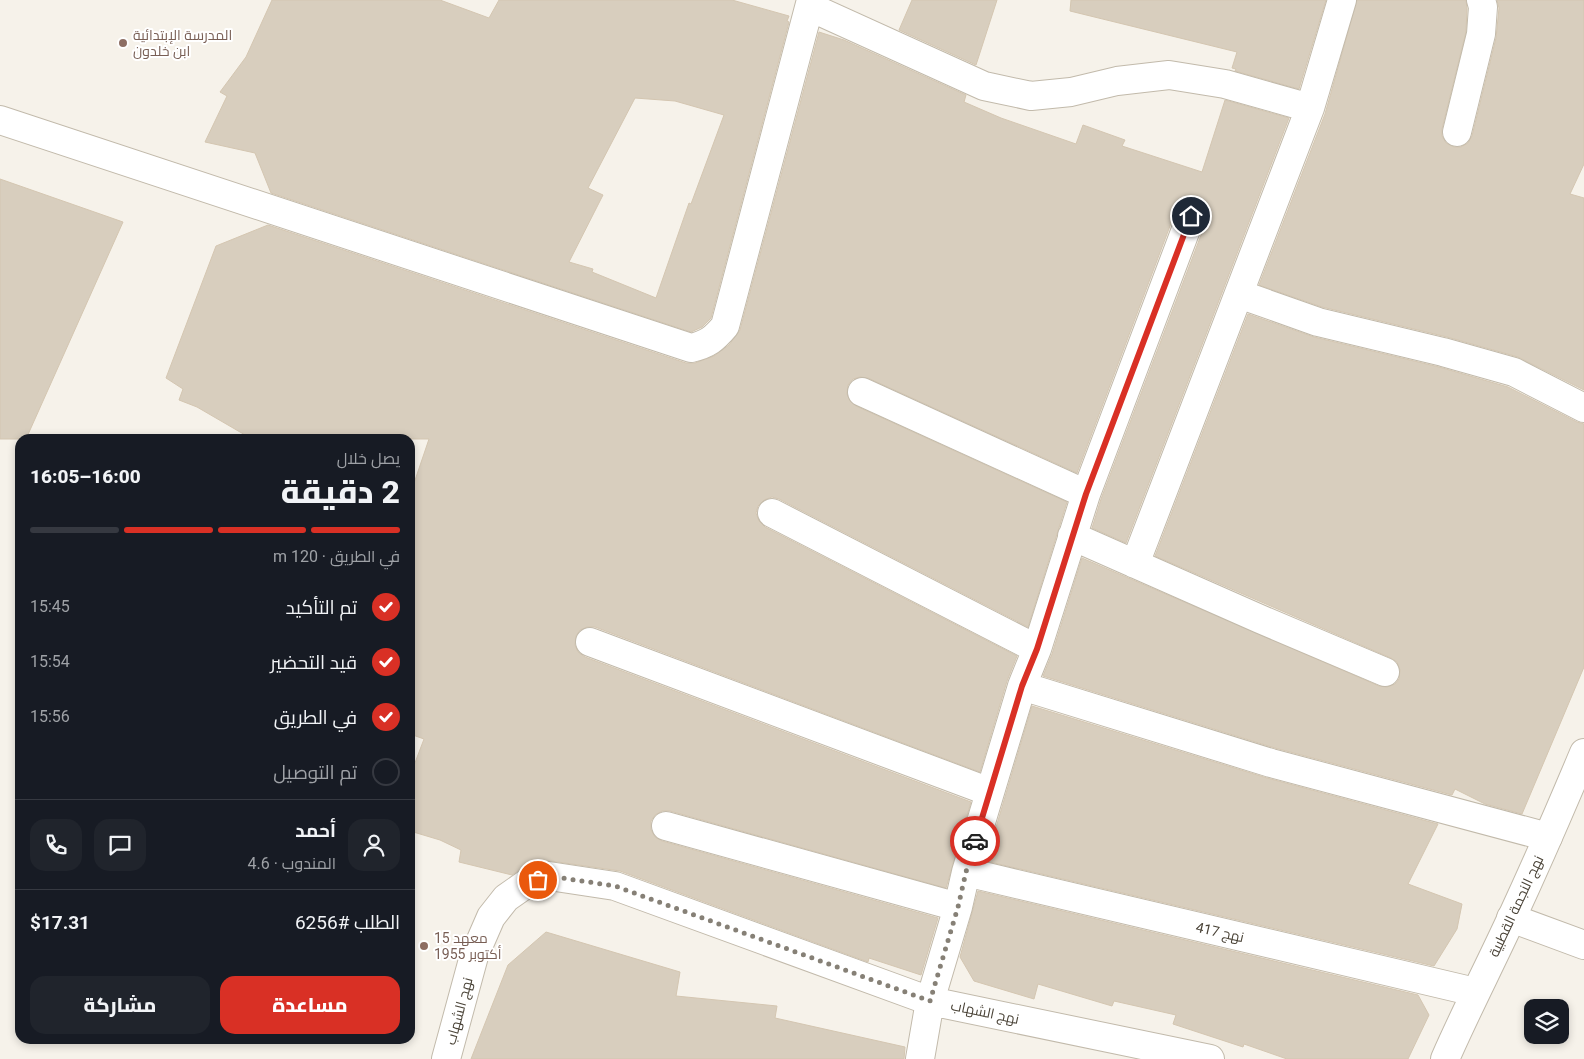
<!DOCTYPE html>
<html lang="ar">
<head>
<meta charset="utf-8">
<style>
	:root { --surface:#171b24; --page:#20242c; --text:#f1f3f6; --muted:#9ea1a6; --line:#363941; --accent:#d93025 }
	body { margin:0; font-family:Roboto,Cairo,sans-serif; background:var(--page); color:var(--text); direction:rtl; height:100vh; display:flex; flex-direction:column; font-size:19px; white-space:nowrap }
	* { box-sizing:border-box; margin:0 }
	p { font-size:16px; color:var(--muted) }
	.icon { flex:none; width:28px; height:28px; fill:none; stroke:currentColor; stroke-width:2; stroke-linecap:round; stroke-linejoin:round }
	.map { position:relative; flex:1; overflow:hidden; direction:ltr }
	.details { position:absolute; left:15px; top:434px; width:400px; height:610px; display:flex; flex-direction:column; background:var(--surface); border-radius:15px; box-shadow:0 2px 8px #0003; direction:rtl }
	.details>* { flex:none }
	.buttons { position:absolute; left:1524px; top:999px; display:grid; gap:10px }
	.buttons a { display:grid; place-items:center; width:45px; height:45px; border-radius:10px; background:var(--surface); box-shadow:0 2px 8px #0003; font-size:25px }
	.pin { position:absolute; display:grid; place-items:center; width:42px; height:42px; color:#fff; margin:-21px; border:2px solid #fff; border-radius:50%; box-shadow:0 1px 5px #0007 }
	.courier { position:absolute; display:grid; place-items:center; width:50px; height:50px; margin:-25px; border:4px solid #d93025; border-radius:50%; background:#fff; color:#222; box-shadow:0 1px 6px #0007 }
	.headline em { font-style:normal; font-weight:800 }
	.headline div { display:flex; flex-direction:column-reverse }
	.headline { display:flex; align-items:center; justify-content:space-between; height:85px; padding:0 15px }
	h1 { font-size:32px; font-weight:800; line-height:38px }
	.bar { display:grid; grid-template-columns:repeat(4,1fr); gap:8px 5px; align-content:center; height:60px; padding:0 15px }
	.bar i { height:6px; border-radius:4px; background:var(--line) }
	.bar .on { background:var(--accent) }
	.bar p { grid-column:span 4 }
	.line { display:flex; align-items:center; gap:12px; padding:0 15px; border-top:1px solid var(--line) }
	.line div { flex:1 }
	.round { display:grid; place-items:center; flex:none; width:52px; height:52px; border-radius:15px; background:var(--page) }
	ol { padding:0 15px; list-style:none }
	li { display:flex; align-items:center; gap:15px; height:55px }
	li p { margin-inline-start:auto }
	li .icon { padding:5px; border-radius:50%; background:var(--accent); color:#fff; stroke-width:4 }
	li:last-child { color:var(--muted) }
	li i { width:28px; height:28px; border:2px solid var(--line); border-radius:50% }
	.primary-button { display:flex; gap:10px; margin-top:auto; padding:10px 15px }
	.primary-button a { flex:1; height:58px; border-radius:15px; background:var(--accent); color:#fff; font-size:20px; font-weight:800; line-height:58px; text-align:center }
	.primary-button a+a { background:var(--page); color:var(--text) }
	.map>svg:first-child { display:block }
</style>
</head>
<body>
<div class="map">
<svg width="1584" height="1059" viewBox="0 0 1584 1059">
	<rect width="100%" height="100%" fill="#f6f2ea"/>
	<path fill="#d8cebe" stroke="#d4c6b1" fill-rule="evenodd" d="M272 0H440L489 18 499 0H732L789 16 787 21 789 22 711 318 702 327 691 332 271 193 255 153 205 142 227 96 220 92 246 57ZM635 98 675 101 724 115 691 204 689 203 656 298 592 272 593 269 569 262 603 195 588 188Z
		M912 0H997L976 65 899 30Z
		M1071 0H1326L1299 89 1235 71 1236 69 1232 68 1237 52 1070 11Z
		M1357 0H1466L1467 9 1466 32 1442 129V136L1446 143 1454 147H1461L1468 143 1472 136 1496 38 1499 8 1497 0H1584V164L1570 194 1584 198V390L1518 357 1447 337 1322 307 1259 285 1325 114Z
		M819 32 844 40 966 95 964 102 1001 118 1076 144 1083 125 1125 140 1122 146 1202 172 1225 100 1289 118 1126 543 1092 528 1101 499 1206 222V213L1203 206 1197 202 1188 201 1181 204 1176 210 1077 473 868 378 860 377 853 379 848 385 847 394 850 401 856 406 1067 502 1028 627 779 499 772 497 764 500 758 506 756 513 759 521 765 527 1017 656 1007 681 980 772 595 627H587L580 630 576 636 575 645 578 652 585 657 971 802 946 888 670 811H662L655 815 651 821V830L655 837 662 841 938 918 921 975 869 958 868 962 620 871 551 861H544L521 869 512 875 459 862 461 850 440 840 410 831V776L424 739 410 734V495L429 439H252L197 407 179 400 183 389 166 378 216 246 268 225 686 363H695L714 356 729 345 740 330Z
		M0 179 123 222 26 439H0Z
		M1248 314 1314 337 1439 367 1508 387 1577 422 1584 424V667L1522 814 1485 804 1455 789 1452 795 1275 748 1043 676 1052 654 1082 558 1379 686 1387 687 1395 684 1399 679 1400 670 1397 662 1391 658 1155 556Z
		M1032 706 1267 778 1438 824 1408 884 1462 904 1457 929 1434 966 986 861Z
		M978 891 1418 995 1429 1015 1408 1059H1287L1244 1044 1243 1047 1173 1024 1176 1015 1114 1001 1112 1006 1038 984 1034 999 974 981 960 957Z
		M546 932 680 972 676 996 777 1006 775 1018 905 1047 904 1059H471L508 965Z"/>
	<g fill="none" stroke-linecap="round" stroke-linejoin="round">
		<defs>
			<path id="minor" d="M810 7 984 86 1031 96 1071 92 1117 81 1169 75 1225 84 1310 108
				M0 120 691 348C708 344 714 339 725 326L811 0
				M1457 132 1481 34 1483 7 1481 0
				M1239 294 1318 322 1443 352 1514 372 1584 408
				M862 392 1086 494
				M772 513 1037 649
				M1072 536 1260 619 1385 672
				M1135 564 1310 108 1342 0
				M590 642 990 792
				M1022 686 1271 763 1548 837
				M666 826 958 907
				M966 872 1475 992
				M1511 918 1584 945
				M446 1059 474 956 491 917 506 898 526 884 549 876 615 886 930 1001 1210 1059
				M920 1059 930 1001 958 907 966 872 1022 686 1037 649 1086 494 1191 216"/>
			<path id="tertiary" d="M1445 1059C1466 1011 1490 965 1512 917 1537 863 1561 808 1584 753"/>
		</defs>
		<use href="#minor" stroke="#c2baab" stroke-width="30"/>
		<use href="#tertiary" stroke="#c2baab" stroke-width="30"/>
		<use href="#minor" stroke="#fff" stroke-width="28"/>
		<use href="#tertiary" stroke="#fff" stroke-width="28"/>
	</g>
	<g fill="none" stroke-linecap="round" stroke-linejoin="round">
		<path stroke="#868076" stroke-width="5" stroke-dasharray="0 9" d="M538 880 549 876 615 886 930 1001 958 907 966 872 975 841"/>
		<path stroke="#d93025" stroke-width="6" d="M975 841 1022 686 1037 649 1086 494 1191 216"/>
	</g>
	<g fill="#8d6e63" stroke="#fff" stroke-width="2">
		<circle cx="123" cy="43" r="5"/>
		<circle cx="424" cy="946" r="5"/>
	</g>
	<g text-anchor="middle" stroke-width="4" stroke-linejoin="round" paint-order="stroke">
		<g font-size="14" fill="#785e54" stroke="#fff" text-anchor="start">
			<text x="133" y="40">المدرسة الإبتدائية<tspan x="133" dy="16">ابن خلدون</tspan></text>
			<text x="434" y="943">معهد 15<tspan x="434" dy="16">أكتوبر 1955</tspan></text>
		</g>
		<g font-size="14" fill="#4a4337" stroke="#fff">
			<text transform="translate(1516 906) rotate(-65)" y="5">نهج النجمة القطبية</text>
			<text transform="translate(1220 932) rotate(13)" y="5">نهج 417</text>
			<text transform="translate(459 1011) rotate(-75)" y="5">نهج الشهاب</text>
			<text transform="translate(985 1012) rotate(12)" y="5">نهج الشهاب</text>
		</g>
	</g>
</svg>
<div class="buttons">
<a><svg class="icon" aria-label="layers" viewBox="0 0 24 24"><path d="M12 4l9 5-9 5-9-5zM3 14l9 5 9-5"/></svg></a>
</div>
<div class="pin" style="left:538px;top:880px;background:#ea580c"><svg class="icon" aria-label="bag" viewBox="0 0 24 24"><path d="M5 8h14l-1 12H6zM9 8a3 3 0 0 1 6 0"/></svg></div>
<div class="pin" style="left:1191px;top:216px;background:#1f2937"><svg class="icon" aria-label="home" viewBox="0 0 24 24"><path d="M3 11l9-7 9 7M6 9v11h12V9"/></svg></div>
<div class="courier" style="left:975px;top:841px"><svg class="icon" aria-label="car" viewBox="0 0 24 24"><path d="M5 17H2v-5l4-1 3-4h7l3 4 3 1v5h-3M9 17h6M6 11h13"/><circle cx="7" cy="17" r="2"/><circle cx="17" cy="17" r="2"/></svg></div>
<section class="details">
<div class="headline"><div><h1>2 دقيقة</h1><p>يصل خلال</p></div><em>16:00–16:05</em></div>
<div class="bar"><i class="on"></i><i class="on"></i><i class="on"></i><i></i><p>في الطريق · 120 m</p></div>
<ol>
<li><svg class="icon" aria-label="check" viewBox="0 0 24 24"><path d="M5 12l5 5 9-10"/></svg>تم التأكيد<p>15:45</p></li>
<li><svg class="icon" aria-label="check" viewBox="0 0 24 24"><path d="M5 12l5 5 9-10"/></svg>قيد التحضير<p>15:54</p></li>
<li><svg class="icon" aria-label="check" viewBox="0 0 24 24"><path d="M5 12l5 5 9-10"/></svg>في الطريق<p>15:56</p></li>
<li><i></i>تم التوصيل</li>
</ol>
<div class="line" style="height:90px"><a class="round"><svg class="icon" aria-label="person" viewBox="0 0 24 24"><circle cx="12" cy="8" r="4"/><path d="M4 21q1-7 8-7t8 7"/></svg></a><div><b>أحمد</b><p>المندوب · 4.6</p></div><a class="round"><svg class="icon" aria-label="chat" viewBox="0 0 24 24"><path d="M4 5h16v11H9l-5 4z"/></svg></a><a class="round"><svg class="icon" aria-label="phone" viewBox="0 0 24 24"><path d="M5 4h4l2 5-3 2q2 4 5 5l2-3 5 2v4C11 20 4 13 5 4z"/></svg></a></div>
<div class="line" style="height:65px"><div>الطلب #6256</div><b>$17.31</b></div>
<div class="primary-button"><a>مساعدة</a><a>مشاركة</a></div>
</section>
</div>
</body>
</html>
